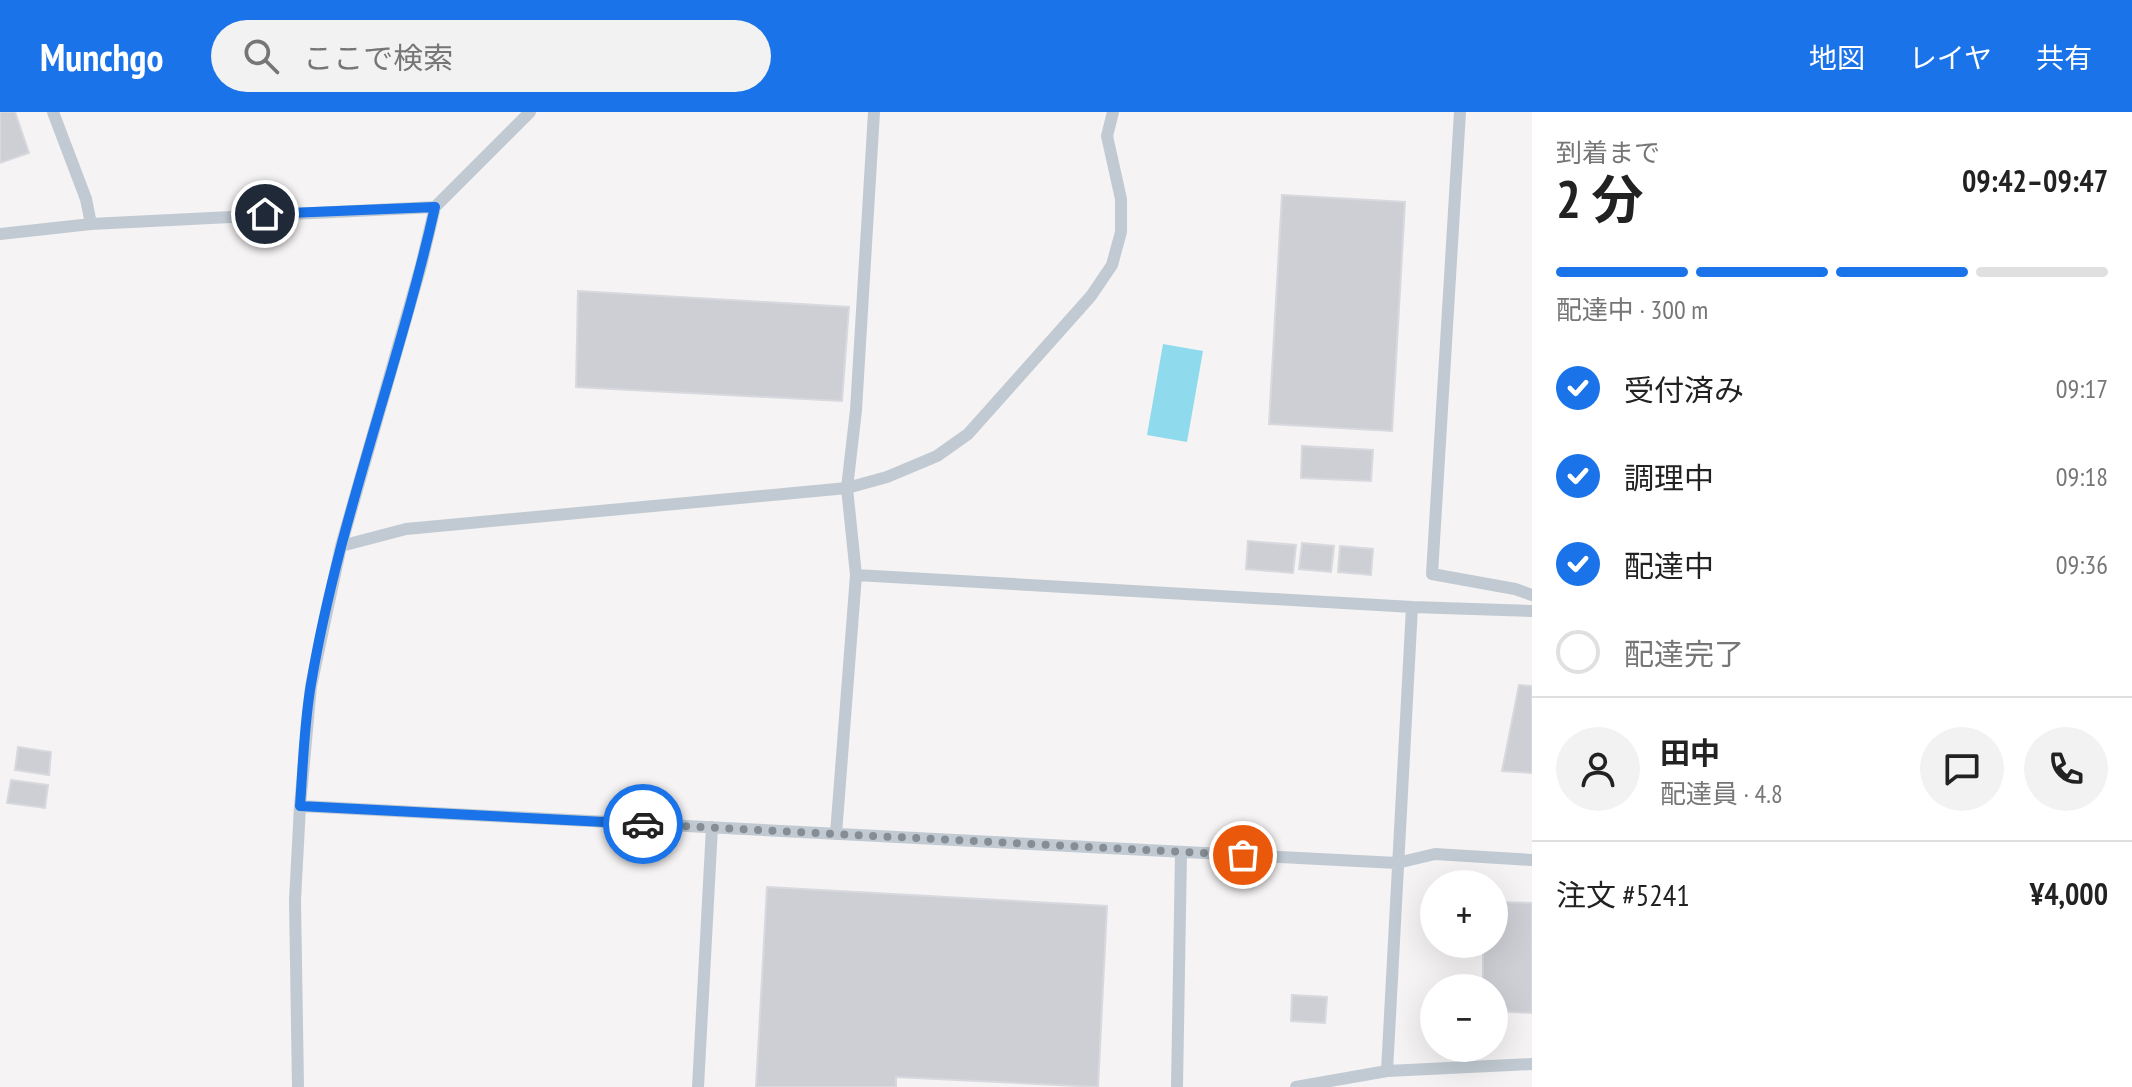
<!DOCTYPE html>
<html lang="ja">
<head>
<meta charset="utf-8">
<style>
	:root { --surface:#fff; --page:#f2f2f2; --text:#222; --muted:#767676; --line:#e0e0e0; --accent:#1a73e8 }
	body { margin:0; font-family:"PT Sans Narrow","Noto Sans JP",sans-serif; background:var(--page); color:var(--text); height:100vh; display:flex; flex-direction:column; font-size:30px; white-space:nowrap }
	* { box-sizing:border-box; margin:0 }
	p { font-size:26px; color:var(--muted) }
	.icon { flex:none; width:44px; height:44px; fill:none; stroke:currentColor; stroke-width:2; stroke-linecap:round; stroke-linejoin:round }
	.map { position:relative; flex:1; overflow:hidden }
	.panel { display:flex; flex-direction:column; background:var(--surface); width:600px }
	.panel>* { flex:none }
	.buttons { position:absolute; left:1420px; top:758px; display:grid; gap:16px }
	.buttons a { display:grid; place-items:center; width:88px; height:88px; border-radius:50%; background:var(--surface); box-shadow:0 8px 32px #0002; font-size:40px }
	.pin { position:absolute; display:grid; place-items:center; width:68px; height:68px; color:#fff; margin:-34px; border:4px solid #fff; border-radius:50%; box-shadow:0 2px 8px #0007 }
	.courier { position:absolute; display:grid; place-items:center; width:80px; height:80px; margin:-40px; border:6px solid #1a73e8; border-radius:50%; background:#fff; color:#222; box-shadow:0 2px 10px #0007 }
	.summary em { font-style:normal; font-weight:700 }
	.summary div { display:flex; flex-direction:column-reverse }
	.summary { display:flex; align-items:center; justify-content:space-between; height:136px; padding:0 24px }
	h1 { font-size:52px; font-weight:700; line-height:60px }
	.bar { display:grid; grid-template-columns:repeat(4,1fr); gap:12px 8px; align-content:center; height:96px; padding:0 24px }
	.bar i { height:10px; border-radius:6px; background:var(--line) }
	.bar .selected { background:var(--accent) }
	.bar p { grid-column:span 4 }
	.line { display:flex; align-items:center; gap:20px; padding:0 24px; border-top:2px solid var(--line) }
	.line div { flex:1 }
	.round { display:grid; place-items:center; flex:none; width:84px; height:84px; border-radius:42px; background:var(--page) }
	ol { padding:0 24px; list-style:none }
	li { display:flex; align-items:center; gap:24px; height:88px }
	li p { margin-inline-start:auto }
	li .icon { padding:8px; border-radius:50%; background:var(--accent); color:#fff; stroke-width:4 }
	li:last-child { color:var(--muted) }
	li i { width:44px; height:44px; border:4px solid var(--line); border-radius:50% }
	header { display:flex; align-items:center; gap:48px; box-sizing:border-box; height:112px; padding:0 40px; background:var(--accent); color:#fff }
	header strong { font-size:38px }
	nav { display:flex; gap:44px; margin-inline-start:auto; font-size:28px }
	.search { width:560px; height:72px; background:var(--page); display:flex; align-items:center; gap:20px; box-sizing:border-box; padding:0 28px; border-radius:44px; color:var(--muted); font-size:30px }
	main { display:flex; flex:1; min-height:0 }
	.map>svg:first-child { display:block }
</style>
</head>
<body>
<header>
<strong>Munchgo</strong>
<div class="search"><svg class="icon" aria-label="search" viewBox="0 0 24 24"><circle cx="10" cy="10" r="6"/><path d="M15 15l6 6"/></svg>ここで検索</div>
<nav><a>地図</a><a>レイヤ</a><a>共有</a></nav>
</header>
<main>
<div class="map">
<svg width="1532" height="975" viewBox="0 0 1532 975">
	<rect width="100%" height="100%" fill="#f5f3f3"/>
	<path fill="#90daee" d="M1163 232 1203 239 1187 330 1147 323Z"/>
	<path fill="#cdcfd5" stroke="#d7d9de" stroke-width="2" d="M0 0H15L29 41 0 51Z
		M1282 83 1405 90 1392 319 1269 312Z
		M578 179 849 195 842 289 576 275Z
		M1302 334 1373 338 1371 369 1301 366Z
		M1248 429 1296 433 1293 461 1246 457Z
		M1302 431 1334 434 1331 460 1299 457Z
		M1340 434 1373 437 1371 463 1338 460Z
		M1519 573 1532 574V661L1502 659Z
		M18 635 51 640 49 663 15 658Z
		M11 668 48 673 45 696 7 691Z
		M767 775 1107 794 1098 975 896 965V975H756Z
		M1494 790 1532 791V901L1494 899V876H1483V832H1494Z
		M1292 883 1327 885 1325 911 1291 909Z"/>
	<g fill="none" stroke-linecap="round" stroke-linejoin="round">
		<path stroke="#c1cad2" stroke-width="12" d="M53 0 86 87 91 112
			M1460 0 1432 462 1515 477 1532 483
			M0 122 91 112 435 95
			M341 434 406 417 847 376 887 365 937 344 968 322 1091 184 1112 153 1121 120V87L1107 24 1113 0
			M856 463 1412 495 1532 499
			M300 694 1397 751 1435 742 1532 748
			M836 722 856 463 847 376 856 298 874 0
			M1387 959 1412 495
			M298 975 295 788 300 694 311 574 341 434 421 154 435 95 530 0
			M698 975 712 715
			M1177 975 1181 740
			M1296 975 1387 959 1532 952"/>
	</g>
	<g fill="none" stroke-linecap="round" stroke-linejoin="round">
		<path stroke="#868d94" stroke-width="8" stroke-dasharray="0 14.4" d="M643 712 1243 743"/>
		<path stroke="#1a73e8" stroke-width="10" d="M265 102 435 95C399 255 338 410 311 572 304 612 303 653 300 694L643 712"/>
	</g>
</svg>
<div class="buttons">
<a>+</a>
<a>−</a>
</div>
<div class="pin" style="left:1243px;top:743px;background:#ea580c"><svg class="icon" aria-label="bag" viewBox="0 0 24 24"><path d="M5 8h14l-1 12H6zM9 8a3 3 0 0 1 6 0"/></svg></div>
<div class="pin" style="left:265px;top:102px;background:#1f2937"><svg class="icon" aria-label="home" viewBox="0 0 24 24"><path d="M3 11l9-7 9 7M6 9v11h12V9"/></svg></div>
<div class="courier" style="left:643px;top:712px"><svg class="icon" aria-label="car" viewBox="0 0 24 24"><path d="M5 17H2v-5l4-1 3-4h7l3 4 3 1v5h-3M9 17h6M6 11h13"/><circle cx="7" cy="17" r="2"/><circle cx="17" cy="17" r="2"/></svg></div>
</div>
<section class="panel">
<div class="summary"><div><h1>2 分</h1><p>到着まで</p></div><em>09:42–09:47</em></div>
<div class="bar"><i class="selected"></i><i class="selected"></i><i class="selected"></i><i></i><p>配達中 · 300 m</p></div>
<ol>
<li><svg class="icon" aria-label="check" viewBox="0 0 24 24"><path d="M5 12l5 5 9-10"/></svg>受付済み<p>09:17</p></li>
<li><svg class="icon" aria-label="check" viewBox="0 0 24 24"><path d="M5 12l5 5 9-10"/></svg>調理中<p>09:18</p></li>
<li><svg class="icon" aria-label="check" viewBox="0 0 24 24"><path d="M5 12l5 5 9-10"/></svg>配達中<p>09:36</p></li>
<li><i></i>配達完了</li>
</ol>
<div class="line" style="height:144px"><a class="round"><svg class="icon" aria-label="person" viewBox="0 0 24 24"><circle cx="12" cy="8" r="4"/><path d="M4 21q1-7 8-7t8 7"/></svg></a><div><b>田中</b><p>配達員 · 4.8</p></div><a class="round"><svg class="icon" aria-label="chat" viewBox="0 0 24 24"><path d="M4 5h16v11H9l-5 4z"/></svg></a><a class="round"><svg class="icon" aria-label="phone" viewBox="0 0 24 24"><path d="M5 4h4l2 5-3 2q2 4 5 5l2-3 5 2v4C11 20 4 13 5 4z"/></svg></a></div>
<div class="line" style="height:104px"><div>注文 #5241</div><b>¥4,000</b></div>
</section>
</main>
</body>
</html>
